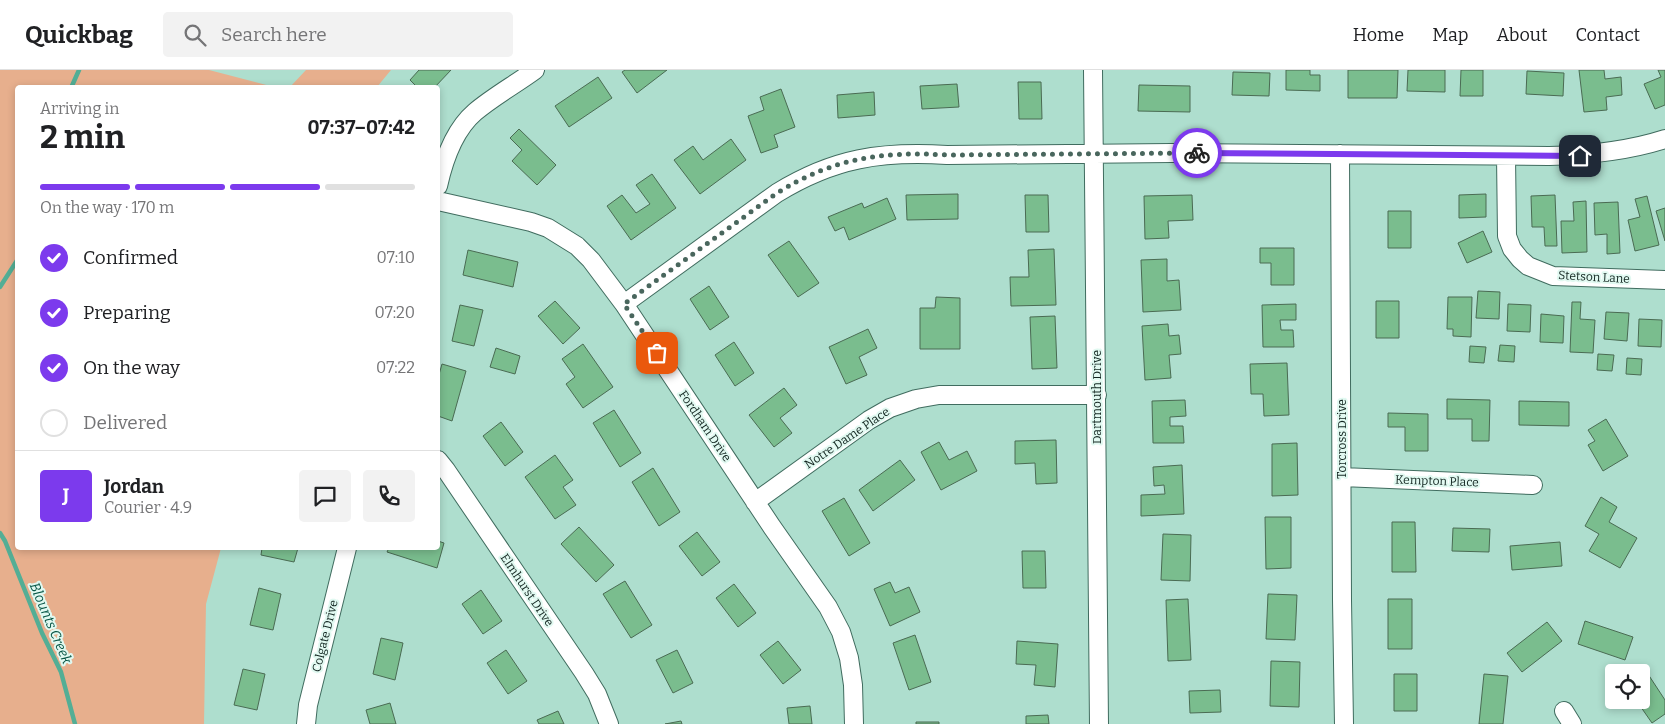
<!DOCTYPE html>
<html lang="en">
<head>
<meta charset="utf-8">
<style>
	:root { --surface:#fff; --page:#f2f2f2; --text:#202124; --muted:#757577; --line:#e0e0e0; --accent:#7c3aed }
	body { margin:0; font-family:Bitter,serif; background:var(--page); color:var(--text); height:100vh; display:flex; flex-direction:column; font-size:19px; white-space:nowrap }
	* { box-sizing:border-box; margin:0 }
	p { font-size:16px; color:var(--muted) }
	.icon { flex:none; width:28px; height:28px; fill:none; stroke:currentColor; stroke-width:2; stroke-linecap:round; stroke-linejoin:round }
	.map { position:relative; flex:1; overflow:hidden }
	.sheet { position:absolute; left:15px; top:15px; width:425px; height:465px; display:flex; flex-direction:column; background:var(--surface); border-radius:5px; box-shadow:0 2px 8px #0003 }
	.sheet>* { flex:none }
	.controls { position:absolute; left:1605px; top:594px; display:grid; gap:10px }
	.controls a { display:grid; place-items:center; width:45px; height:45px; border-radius:5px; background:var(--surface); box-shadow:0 2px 8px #0003; font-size:25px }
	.pin { position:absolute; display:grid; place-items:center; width:42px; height:42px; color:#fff; margin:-21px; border-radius:10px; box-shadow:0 2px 8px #0006 }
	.courier { position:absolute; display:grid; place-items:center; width:50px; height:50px; margin:-25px; border:4px solid #7c3aed; border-radius:50%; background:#fff; color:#222; box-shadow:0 1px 6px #0007 }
	.overview em { font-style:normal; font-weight:700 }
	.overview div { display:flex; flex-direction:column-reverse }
	.overview { display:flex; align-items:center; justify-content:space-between; height:85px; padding:0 25px }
	h1 { font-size:32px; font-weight:700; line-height:38px }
	.bar { display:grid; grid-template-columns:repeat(4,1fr); gap:8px 5px; align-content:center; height:60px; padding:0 25px }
	.bar i { height:6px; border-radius:4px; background:var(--line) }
	.bar .on { background:var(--accent) }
	.bar p { grid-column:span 4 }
	.line { display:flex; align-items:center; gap:12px; padding:0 25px; border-top:1px solid var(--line) }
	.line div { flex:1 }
	.round { display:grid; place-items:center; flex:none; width:52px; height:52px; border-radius:5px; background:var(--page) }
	ol { padding:0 25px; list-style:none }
	li { display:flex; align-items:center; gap:15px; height:55px }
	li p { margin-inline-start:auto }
	li .icon { padding:5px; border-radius:50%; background:var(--accent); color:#fff; stroke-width:4 }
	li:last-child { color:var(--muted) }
	li i { width:28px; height:28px; border:2px solid var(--line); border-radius:50% }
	header { display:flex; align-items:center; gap:30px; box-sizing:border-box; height:70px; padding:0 25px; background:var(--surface); border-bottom:1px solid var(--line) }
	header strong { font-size:24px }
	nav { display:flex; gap:28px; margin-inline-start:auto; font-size:18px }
	.search { width:350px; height:45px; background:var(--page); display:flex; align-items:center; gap:12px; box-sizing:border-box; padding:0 18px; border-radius:5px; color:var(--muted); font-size:19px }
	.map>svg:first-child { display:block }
</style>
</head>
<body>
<header>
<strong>Quickbag</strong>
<div class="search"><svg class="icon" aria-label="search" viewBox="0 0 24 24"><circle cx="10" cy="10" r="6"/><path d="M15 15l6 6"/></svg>Search here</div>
<nav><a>Home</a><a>Map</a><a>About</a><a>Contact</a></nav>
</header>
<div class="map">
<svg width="1665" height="654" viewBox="0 0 1665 654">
	<rect width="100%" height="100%" fill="#aedece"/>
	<path fill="#e7af8d" d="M0 0H209L274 17 18 18V478H221L206 534 204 654H0Z
		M306 0H391L377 17H290Z"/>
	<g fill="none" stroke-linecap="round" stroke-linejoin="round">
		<path stroke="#53ae95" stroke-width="4.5" d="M71 18 79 0
			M0 217 18 189
			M0 463 5 471 42 563 61 602 75 654"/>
	</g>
	<path fill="#7abd8e" stroke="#4a6b53" d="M419 0H451L434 18H418L410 10Z
		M625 0H667L637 23 622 2Z
		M1286 0H1310V5H1320V21L1286 20Z
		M1348 0H1398L1397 28H1348Z
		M1408 0H1445V22L1407 21Z
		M1461 0H1483V26H1460Z
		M1579 0H1604L1605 9 1621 7 1622 25 1606 27 1607 40 1584 42Z
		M1658 0H1665V35L1655 39 1644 14 1661 7Z
		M1527 1 1564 3 1563 26 1526 24Z
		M1233 2 1270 3 1269 26 1232 25Z
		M598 7 612 28 569 57 555 36Z
		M1018 12H1041L1042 49H1019Z
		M957 14 959 37 922 39 920 16Z
		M1139 15 1190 16V42L1138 41Z
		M781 19 795 57 774 65 778 77 761 83 748 46 764 40 760 27Z
		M874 22 875 45 838 48 837 25Z
		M519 59 556 95 537 115 512 91 522 80 510 68Z
		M731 69 746 90 700 124 674 90 693 76 703 90Z
		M652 104 676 138 631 170 607 136 622 125 636 143 650 134 636 115Z
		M958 124V149L907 150 906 125Z
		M1486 124V147L1459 148V125Z
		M1025 125H1048L1049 162H1026Z
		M1192 125 1193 150 1168 151 1169 168 1145 169 1144 126Z
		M1555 125 1557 176H1545L1544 157H1532L1531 126Z
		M1647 126 1659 175 1635 181 1628 150 1640 147 1635 129Z
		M887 128 896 149 849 170 844 157 835 161 828 147 862 133 864 138Z
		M1586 131 1587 182 1562 183 1561 151H1574L1573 132Z
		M1618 132 1620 183 1607 184V164L1595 165 1594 133Z
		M1665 138V171L1656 141Z
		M1388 141H1411V178H1388Z
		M1483 161 1492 182 1467 193 1458 173Z
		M789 171 819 213 798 227 768 185Z
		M1260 178H1294V215H1271V193H1260Z
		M1054 179 1056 235 1011 236 1010 207H1029L1028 180Z
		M468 180 518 192 513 217 463 205Z
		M1167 189V211L1179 210 1181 240 1143 242 1141 190Z
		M709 216 729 247 710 260 690 229Z
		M1478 221 1500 222 1499 249 1476 248Z
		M936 227 960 228V279H920V238H935Z
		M1448 227H1472L1471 267 1453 266V259H1447Z
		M555 231 580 258 563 274 538 246Z
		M1376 231H1399V268H1376Z
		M1572 232H1581L1580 249 1595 250 1593 283 1570 282Z
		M1296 234V250H1280L1281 260H1293L1294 277H1263L1262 235Z
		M1508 234 1531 235 1530 262 1507 261Z
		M460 235 483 240 474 276 452 271Z
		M1606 242 1629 243 1627 271 1604 269Z
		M1541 244 1564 246 1563 273 1540 272Z
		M1055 246 1057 298 1032 299 1030 247Z
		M1639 249 1662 250 1661 277 1638 276Z
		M1168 254 1169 266 1179 265 1181 284 1169 285 1171 308 1145 310 1142 256Z
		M868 259 877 278 859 287 867 305 846 314 829 277Z
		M734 272 754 303 735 316 715 285Z
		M583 274 613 317 583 338 566 314 575 307 562 289Z
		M1500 275 1515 276 1514 292 1498 291Z
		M1470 276 1486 277 1484 293 1469 292Z
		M496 278 520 286 515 304 490 297Z
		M1598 284 1614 285 1612 301 1597 300Z
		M1627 288 1642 289 1641 305 1626 304Z
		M1287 293 1289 345 1264 346 1263 324H1251L1250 294Z
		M442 294 466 301 452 351 438 346V308Z
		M784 318 797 335 780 348 792 363 774 377 749 345Z
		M1447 329 1490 330 1489 371H1472V349H1447Z
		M1185 330 1186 346 1170 347V356H1183L1184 373H1153L1152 331Z
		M1519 331 1569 332V356L1519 355Z
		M614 340 641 383 620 397 593 353Z
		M1388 343 1428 344V381H1405V357H1388Z
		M1606 349 1628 386 1603 401 1588 375 1595 371 1588 360Z
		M501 352 523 382 505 396 483 366Z
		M1056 370 1057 413 1036 414 1035 393 1015 394V371Z
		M939 372 949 390 967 381 977 401 941 420 921 382Z
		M1297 373 1298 425 1272 426V374Z
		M555 385 573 410 563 417 576 435 555 449 525 407Z
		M900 390 915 410 873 441 859 420Z
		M1182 395 1184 444 1141 446V425L1165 424 1164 415 1154 416 1153 397Z
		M653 398 680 442 659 456 632 412Z
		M1601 427 1617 437 1609 452 1637 468 1620 498 1589 481 1599 464 1585 456Z
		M844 428 870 473 849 486 822 441Z
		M1265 447H1291V498L1266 499Z
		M1392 452H1415L1416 502H1392Z
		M579 457 614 495 596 512 561 474Z
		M1453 458 1490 459 1489 482 1452 481Z
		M697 462 720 492 702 506 679 476Z
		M1163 464 1191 465 1190 511 1161 510Z
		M438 471 444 473 437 498 387 482 389 478H438Z
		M1560 472 1562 496 1512 500 1510 476Z
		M262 478H298L294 492 261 485Z
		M1022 481H1045L1046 518H1023Z
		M625 511 652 555 631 568 603 524Z
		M890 512 895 523 909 517 920 542 890 556 874 519Z
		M734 514 756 543 738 557 716 528Z
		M259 518 281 524 273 560 250 555Z
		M481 520 502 551 483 564 462 534Z
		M1268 524 1297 525 1295 570 1266 569Z
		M1188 529 1191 590 1168 591 1166 530Z
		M1388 529H1412V579H1388Z
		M1585 551 1633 567 1625 590 1578 574Z
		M1547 552 1562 571 1522 602 1507 583Z
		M915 565 931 612 909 620 893 573Z
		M381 568 403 573 395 610 373 604Z
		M778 571 801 600 783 614 760 585Z
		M1017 571 1058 574 1055 617 1034 615 1036 595 1016 594Z
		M506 580 527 611 508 624 487 593Z
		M677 580 693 613 673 623 656 590Z
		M1271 591 1300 592 1299 637 1270 636Z
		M1644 598 1665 630V644L1652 653 1636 630H1641V602H1637Z
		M243 599 265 604 257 640 234 635Z
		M1394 604H1417V641H1394Z
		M1484 604 1508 606 1503 654H1479Z
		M1220 620 1221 642 1190 643 1189 621Z
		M390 633 396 654H370L366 640Z
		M810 636 812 654H789L787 638Z
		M558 641 564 654H539L537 650Z
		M1048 645 1049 654H1026V646Z
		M681 651 682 654H665Z
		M916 652H939V654H916Z"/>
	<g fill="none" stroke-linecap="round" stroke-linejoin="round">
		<defs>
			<path id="minor" d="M1093 0 1099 654
				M1340 84 1342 530 1344 654
				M1506 86 1507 166 1512 179 1520 189 1528 196 1553 206 1665 210
				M438 116C444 89 454 60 475 42 494 26 516 14 535 0
				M438 131 531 152 548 158 577 176 591 190 624 234 772 457 828 537 841 562 849 588 853 615 854 654
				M624 234 777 123C834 88 881 81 947 85L1172 83 1549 86C1588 85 1628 81 1665 69
				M438 390 446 400 584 603 597 624 609 654
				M1342 407 1533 415
				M755 432 869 350 890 338 916 329 939 325H1097
				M1564 641 1572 654
				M306 654 308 635 347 478"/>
		</defs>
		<use href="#minor" stroke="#406c5f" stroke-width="20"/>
		<use href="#minor" stroke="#fff" stroke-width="18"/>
	</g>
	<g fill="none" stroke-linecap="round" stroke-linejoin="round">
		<path stroke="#49665d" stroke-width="5" stroke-dasharray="0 9" d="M657 283 624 234 777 123C834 88 881 81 947 85L1197 83"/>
		<path stroke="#7c3aed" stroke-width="6" d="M1197 83 1580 86"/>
	</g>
	<g text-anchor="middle" stroke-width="4" stroke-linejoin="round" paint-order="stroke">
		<g font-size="12" fill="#122520" stroke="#e1f9f1">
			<text transform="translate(1594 207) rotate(3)" y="4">Stetson Lane</text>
			<text transform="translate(1097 327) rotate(-90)" y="4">Dartmouth Drive</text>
			<text transform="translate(705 356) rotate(56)" y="4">Fordham Drive</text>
			<text transform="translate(847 368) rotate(-34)" y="4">Notre Dame Place</text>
			<text transform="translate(1342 369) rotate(-90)" y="4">Torcross Drive</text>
			<text transform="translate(1437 411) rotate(2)" y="4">Kempton Place</text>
			<text transform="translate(527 520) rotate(56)" y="4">Elmhurst Drive</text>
			<text transform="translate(325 566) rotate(-76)" y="4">Colgate Drive</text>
		</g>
		<g font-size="14" font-style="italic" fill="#085646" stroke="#e1f9f1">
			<text transform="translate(51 553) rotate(67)" y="5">Blounts Creek</text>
		</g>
	</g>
</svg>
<div class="controls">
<a><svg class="icon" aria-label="locate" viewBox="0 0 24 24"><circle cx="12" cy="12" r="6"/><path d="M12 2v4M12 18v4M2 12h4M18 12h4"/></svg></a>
</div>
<div class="pin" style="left:657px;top:283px;background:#ea580c"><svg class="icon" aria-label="bag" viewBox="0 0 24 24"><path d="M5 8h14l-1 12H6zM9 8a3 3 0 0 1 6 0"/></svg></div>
<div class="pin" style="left:1580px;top:86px;background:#1f2937"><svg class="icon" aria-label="home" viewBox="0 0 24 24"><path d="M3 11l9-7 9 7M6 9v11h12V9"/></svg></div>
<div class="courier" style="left:1197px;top:83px"><svg class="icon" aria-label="bike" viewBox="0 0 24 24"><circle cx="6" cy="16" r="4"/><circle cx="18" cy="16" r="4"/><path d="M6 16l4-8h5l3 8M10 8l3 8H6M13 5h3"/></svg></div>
<section class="sheet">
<div class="overview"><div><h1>2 min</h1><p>Arriving in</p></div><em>07:37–07:42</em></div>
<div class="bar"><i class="on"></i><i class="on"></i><i class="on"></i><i></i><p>On the way · 170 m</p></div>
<ol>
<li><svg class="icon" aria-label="check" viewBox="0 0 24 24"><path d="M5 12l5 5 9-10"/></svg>Confirmed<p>07:10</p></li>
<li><svg class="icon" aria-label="check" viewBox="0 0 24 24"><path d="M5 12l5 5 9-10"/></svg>Preparing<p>07:20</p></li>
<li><svg class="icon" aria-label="check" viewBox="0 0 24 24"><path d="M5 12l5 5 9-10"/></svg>On the way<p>07:22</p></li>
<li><i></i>Delivered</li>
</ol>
<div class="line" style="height:90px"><b class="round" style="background:var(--accent);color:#fff">J</b><div><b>Jordan</b><p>Courier · 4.9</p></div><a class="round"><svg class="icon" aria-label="chat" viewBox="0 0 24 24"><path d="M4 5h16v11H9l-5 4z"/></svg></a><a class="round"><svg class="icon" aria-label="phone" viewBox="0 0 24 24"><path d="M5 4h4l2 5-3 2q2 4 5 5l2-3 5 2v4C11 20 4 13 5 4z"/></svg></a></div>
</section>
</div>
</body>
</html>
